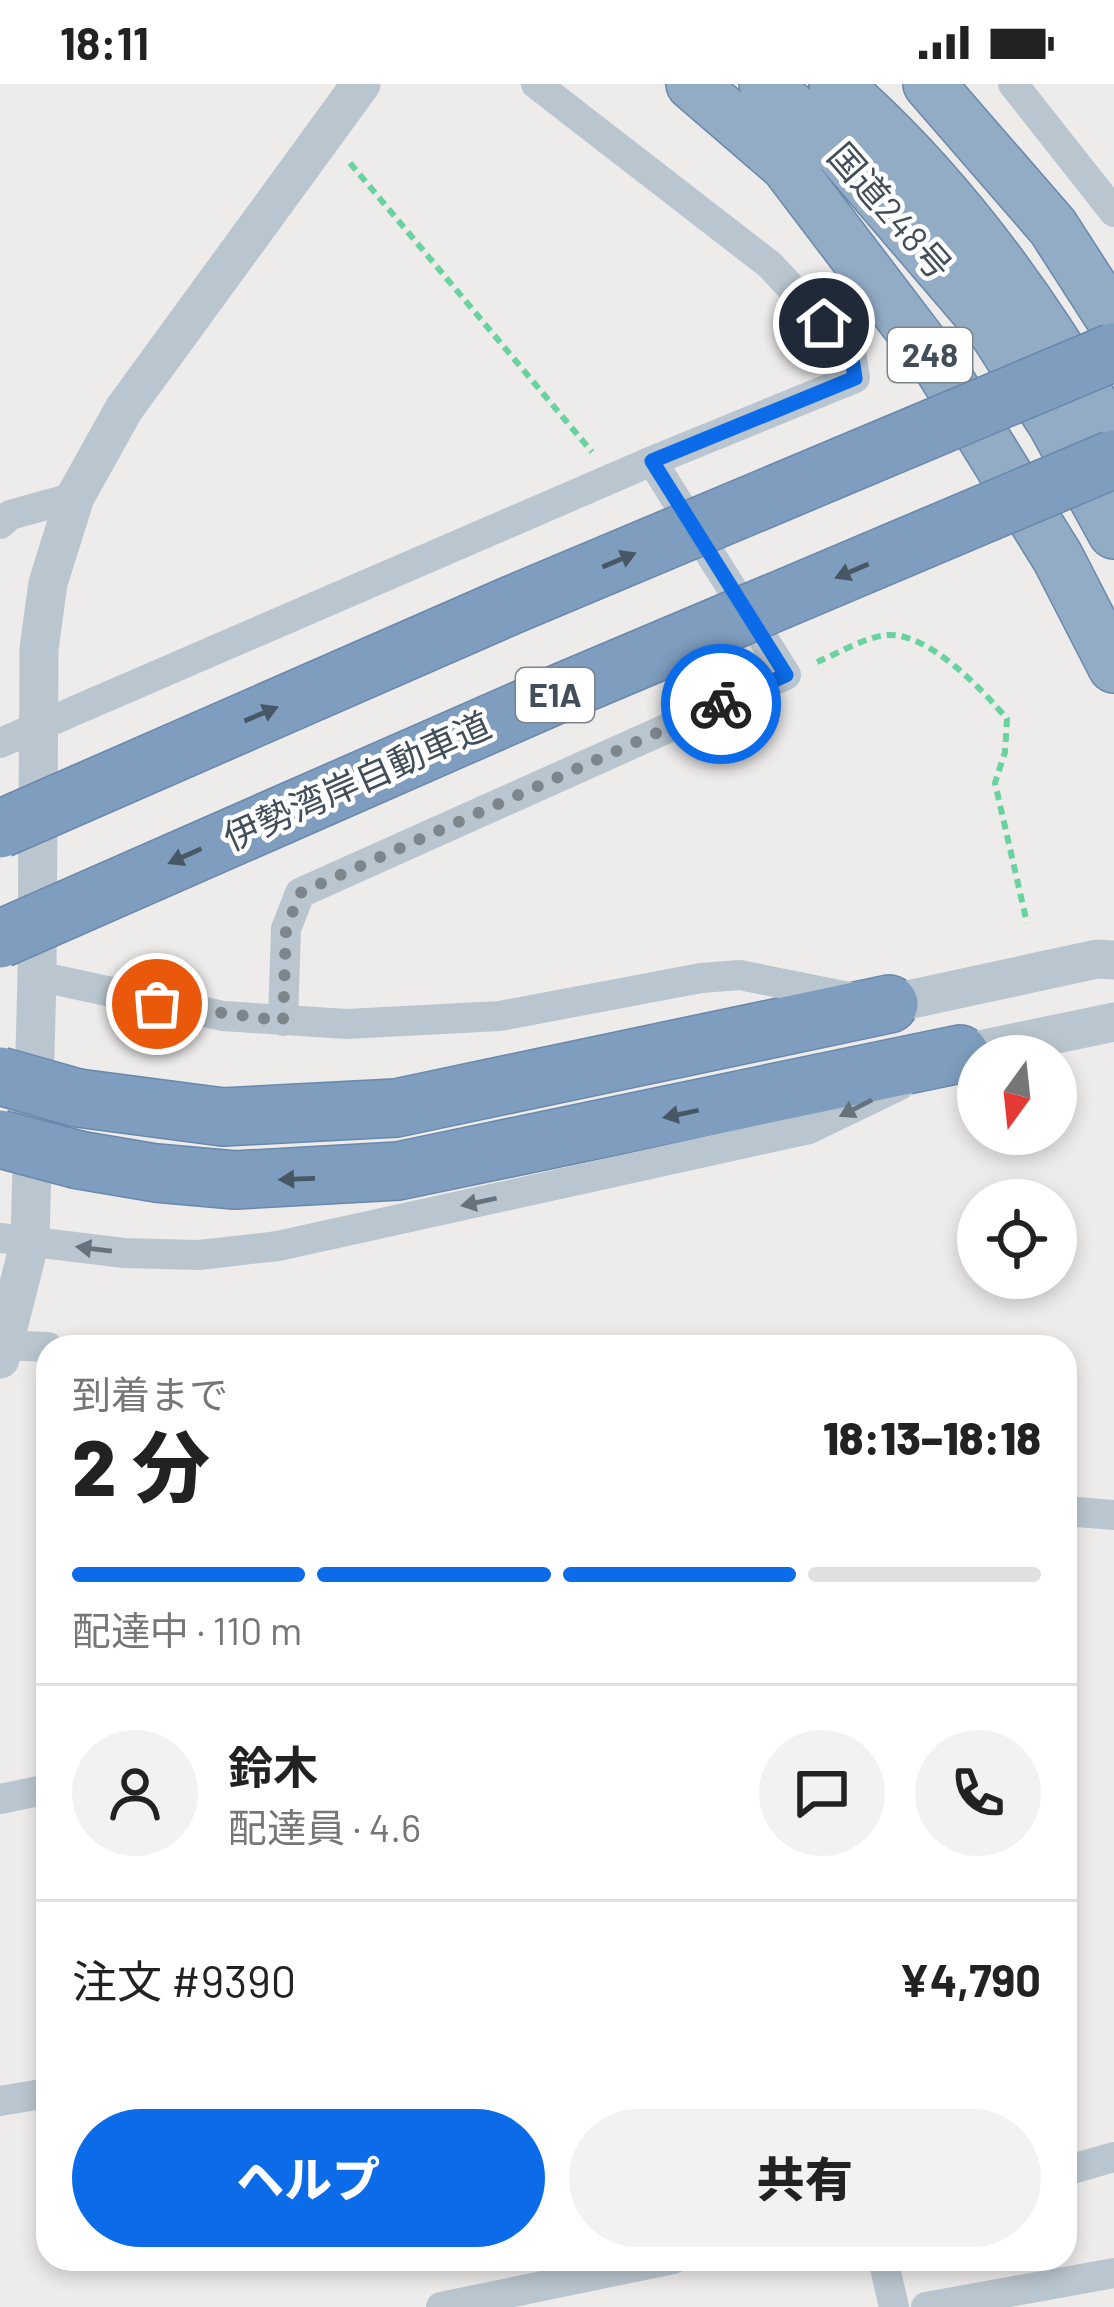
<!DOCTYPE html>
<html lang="ja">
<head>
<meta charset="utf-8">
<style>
	:root { --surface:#fff; --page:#f2f2f2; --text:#222; --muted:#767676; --line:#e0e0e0; --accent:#0b6be9 }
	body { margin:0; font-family:Barlow,"Noto Sans JP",sans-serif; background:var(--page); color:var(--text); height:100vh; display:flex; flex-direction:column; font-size:45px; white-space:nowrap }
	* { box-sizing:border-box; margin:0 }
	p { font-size:39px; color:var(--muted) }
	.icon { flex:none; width:66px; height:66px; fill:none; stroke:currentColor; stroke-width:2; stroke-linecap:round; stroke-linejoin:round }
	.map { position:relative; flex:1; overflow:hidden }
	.sheet { position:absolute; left:36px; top:1251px; width:1041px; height:936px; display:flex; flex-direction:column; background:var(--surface); border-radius:36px; box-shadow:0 6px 18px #0003 }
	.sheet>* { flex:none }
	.needle { width:78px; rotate:195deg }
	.fabs { position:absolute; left:957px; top:951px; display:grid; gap:24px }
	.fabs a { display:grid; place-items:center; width:120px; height:120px; border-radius:50%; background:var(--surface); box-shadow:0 6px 18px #0003; font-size:60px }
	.pin { position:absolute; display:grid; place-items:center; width:102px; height:102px; color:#fff; margin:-51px; border:6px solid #fff; border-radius:50%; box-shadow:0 3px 12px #0007 }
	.courier { position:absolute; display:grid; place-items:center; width:120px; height:120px; margin:-60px; border:9px solid #0b6be9; border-radius:50%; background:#fff; color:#222; box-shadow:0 3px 15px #0007 }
	.overview em { font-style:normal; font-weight:800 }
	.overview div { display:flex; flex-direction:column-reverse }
	.overview { display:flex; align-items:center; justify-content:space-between; height:204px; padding:0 36px }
	h1 { font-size:78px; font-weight:800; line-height:90px }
	.bar { display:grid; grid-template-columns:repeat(4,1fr); gap:18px 12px; align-content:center; height:144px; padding:0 36px }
	.bar i { height:15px; border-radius:9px; background:var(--line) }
	.bar .active { background:var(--accent) }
	.bar p { grid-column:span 4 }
	.line { display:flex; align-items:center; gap:30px; padding:0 36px; border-top:3px solid var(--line) }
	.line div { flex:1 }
	.round { display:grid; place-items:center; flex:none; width:126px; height:126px; border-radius:63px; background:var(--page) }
	.cta { display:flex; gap:24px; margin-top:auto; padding:24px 36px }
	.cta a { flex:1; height:138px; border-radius:72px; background:var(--accent); color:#fff; font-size:48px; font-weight:800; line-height:138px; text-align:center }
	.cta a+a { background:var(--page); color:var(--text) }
	.status { display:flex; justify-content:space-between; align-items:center; height:84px; padding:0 60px; background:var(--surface); direction:ltr }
	.status svg { height:33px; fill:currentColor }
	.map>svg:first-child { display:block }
</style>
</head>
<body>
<div class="status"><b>18:11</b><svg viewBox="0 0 49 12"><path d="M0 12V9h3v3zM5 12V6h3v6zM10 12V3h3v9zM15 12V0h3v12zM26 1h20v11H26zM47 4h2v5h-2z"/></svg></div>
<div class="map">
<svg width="1114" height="2223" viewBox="0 0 1114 2223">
	<rect width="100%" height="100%" fill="#eeebeb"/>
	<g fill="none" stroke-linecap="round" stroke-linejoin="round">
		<defs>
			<path id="trunk" d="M692 0 786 81 941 285 1058 474 1114 583
				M765 0 840 67 995 248 1054 340 1114 449
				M835 0C950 99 1040 226 1114 357
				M929 0 1053 143 1114 238"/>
			<path id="motorway" d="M78 1014 223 1033 396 1024 889 920
				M79 1076 156 1089 235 1096 398 1087 960 970"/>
		</defs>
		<use href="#trunk" stroke="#6988ab" stroke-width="54"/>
		<use href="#motorway" stroke="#6988ab" stroke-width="60"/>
		<path stroke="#6ad29f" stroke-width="6" stroke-dasharray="9 6" stroke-linecap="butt" d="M350 79 592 368
			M817 578C837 570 865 553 887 551 928 548 983 606 1007 635L1005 668 995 699 1027 839"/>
		<path stroke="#bac6cf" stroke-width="30" d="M1013 0 1114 128
			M0 440 10 431 75 413
			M0 659 652 377 855 294 851 268 770 181 536 0
			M37 892 223 932 347 940 500 932 701 894 740 891 854 914
			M283 937 286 845 300 809 786 591 652 377
			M0 1154 124 1169 199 1171 278 1162 809 1045 900 1001
			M0 1261 48 1263
			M1065 1427 1114 1431
			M0 1715 48 1705
			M0 2017 48 2009
			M1065 2087 1114 2073
			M883 2175 894 2223
			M441 2223 673 2175
			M926 2223 1114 2189"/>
		<path stroke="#bac6cf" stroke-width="39" d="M889 920 1097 875 1114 876
			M960 970 1114 938
			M0 1275 30 1157 37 892 39 565 48 499 75 413 124 325 361 0"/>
		<use href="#trunk" stroke="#93acc6" stroke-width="51"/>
		<use href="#motorway" stroke="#7e9dbf" stroke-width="57"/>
		<defs>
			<path id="motorway-bridge" d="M0 745 514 520 1114 268
				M0 855 553 612 1114 375
				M0 992 78 1014
				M0 1055 79 1076"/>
		</defs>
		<use href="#motorway-bridge" stroke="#6988ab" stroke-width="60" stroke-linecap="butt"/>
		<use href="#motorway-bridge" stroke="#7e9dbf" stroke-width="57"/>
	</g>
	<defs><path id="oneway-solid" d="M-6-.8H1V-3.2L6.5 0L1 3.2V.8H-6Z" transform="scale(3)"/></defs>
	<g fill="#485764">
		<use href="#oneway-solid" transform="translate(619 476) rotate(-23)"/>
		<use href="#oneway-solid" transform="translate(852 487) rotate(157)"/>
		<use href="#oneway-solid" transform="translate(261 630) rotate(-23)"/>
		<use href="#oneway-solid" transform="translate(185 772) rotate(156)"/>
		<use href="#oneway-solid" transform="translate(681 1030) rotate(168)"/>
		<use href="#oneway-solid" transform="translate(297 1095) rotate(178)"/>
	</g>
	<g fill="#66737d">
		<use href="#oneway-solid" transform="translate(856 1024) rotate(153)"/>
		<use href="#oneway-solid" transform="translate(479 1118) rotate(168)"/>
		<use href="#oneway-solid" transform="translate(94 1165) rotate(-173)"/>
	</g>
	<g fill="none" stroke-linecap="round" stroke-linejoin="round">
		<path stroke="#7e868d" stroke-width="12" stroke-dasharray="0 21.6" d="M157 920 283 937 286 845 300 809 721 620"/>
		<path stroke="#0b6be9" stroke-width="15" d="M721 620 786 591 652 377 855 294 851 268 824 239"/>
	</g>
	<g text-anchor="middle" stroke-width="9" stroke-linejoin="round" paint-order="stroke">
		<g fill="#fff" stroke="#7b848c" stroke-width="3">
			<rect x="888" y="244" width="84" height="54" rx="9"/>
			<rect x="516" y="584" width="78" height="54" rx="9"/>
		</g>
		<g font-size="33" font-weight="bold" fill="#424f5a">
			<text x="930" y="283">248</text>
			<text x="555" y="623">E1A</text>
		</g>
		<g font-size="36" fill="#424f5a" stroke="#fff">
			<text transform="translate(890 127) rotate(49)" y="13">国道248号</text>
			<text transform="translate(357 697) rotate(-24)" y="13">伊勢湾岸自動車道</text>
		</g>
	</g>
</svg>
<div class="fabs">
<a><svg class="needle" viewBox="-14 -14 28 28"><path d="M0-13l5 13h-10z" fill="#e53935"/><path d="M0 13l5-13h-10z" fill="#767676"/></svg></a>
<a><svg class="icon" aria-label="locate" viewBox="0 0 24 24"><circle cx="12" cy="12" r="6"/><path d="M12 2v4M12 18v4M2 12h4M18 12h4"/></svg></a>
</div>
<div class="pin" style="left:157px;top:920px;background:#ea580c"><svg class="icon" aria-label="bag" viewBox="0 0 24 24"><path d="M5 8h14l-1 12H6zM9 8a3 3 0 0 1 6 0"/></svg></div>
<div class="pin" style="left:824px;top:239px;background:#1f2937"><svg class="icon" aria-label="home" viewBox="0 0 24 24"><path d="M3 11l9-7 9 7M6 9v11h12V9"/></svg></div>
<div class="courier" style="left:721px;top:620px"><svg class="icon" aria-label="bike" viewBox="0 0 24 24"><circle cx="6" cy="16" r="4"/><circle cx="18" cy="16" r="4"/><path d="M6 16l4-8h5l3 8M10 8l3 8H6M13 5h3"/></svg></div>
<section class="sheet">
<div class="overview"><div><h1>2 分</h1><p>到着まで</p></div><em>18:13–18:18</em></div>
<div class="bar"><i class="active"></i><i class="active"></i><i class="active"></i><i></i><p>配達中 · 110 m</p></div>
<div class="line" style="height:216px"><a class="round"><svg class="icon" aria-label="person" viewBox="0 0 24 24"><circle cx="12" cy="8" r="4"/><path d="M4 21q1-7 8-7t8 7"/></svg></a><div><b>鈴木</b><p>配達員 · 4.6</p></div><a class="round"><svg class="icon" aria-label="chat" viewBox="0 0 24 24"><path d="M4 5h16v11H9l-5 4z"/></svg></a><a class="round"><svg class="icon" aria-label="phone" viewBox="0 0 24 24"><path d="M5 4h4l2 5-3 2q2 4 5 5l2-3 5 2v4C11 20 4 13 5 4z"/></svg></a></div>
<div class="line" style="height:156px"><div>注文 #9390</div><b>¥4,790</b></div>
<div class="cta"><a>ヘルプ</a><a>共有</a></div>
</section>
</div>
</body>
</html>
